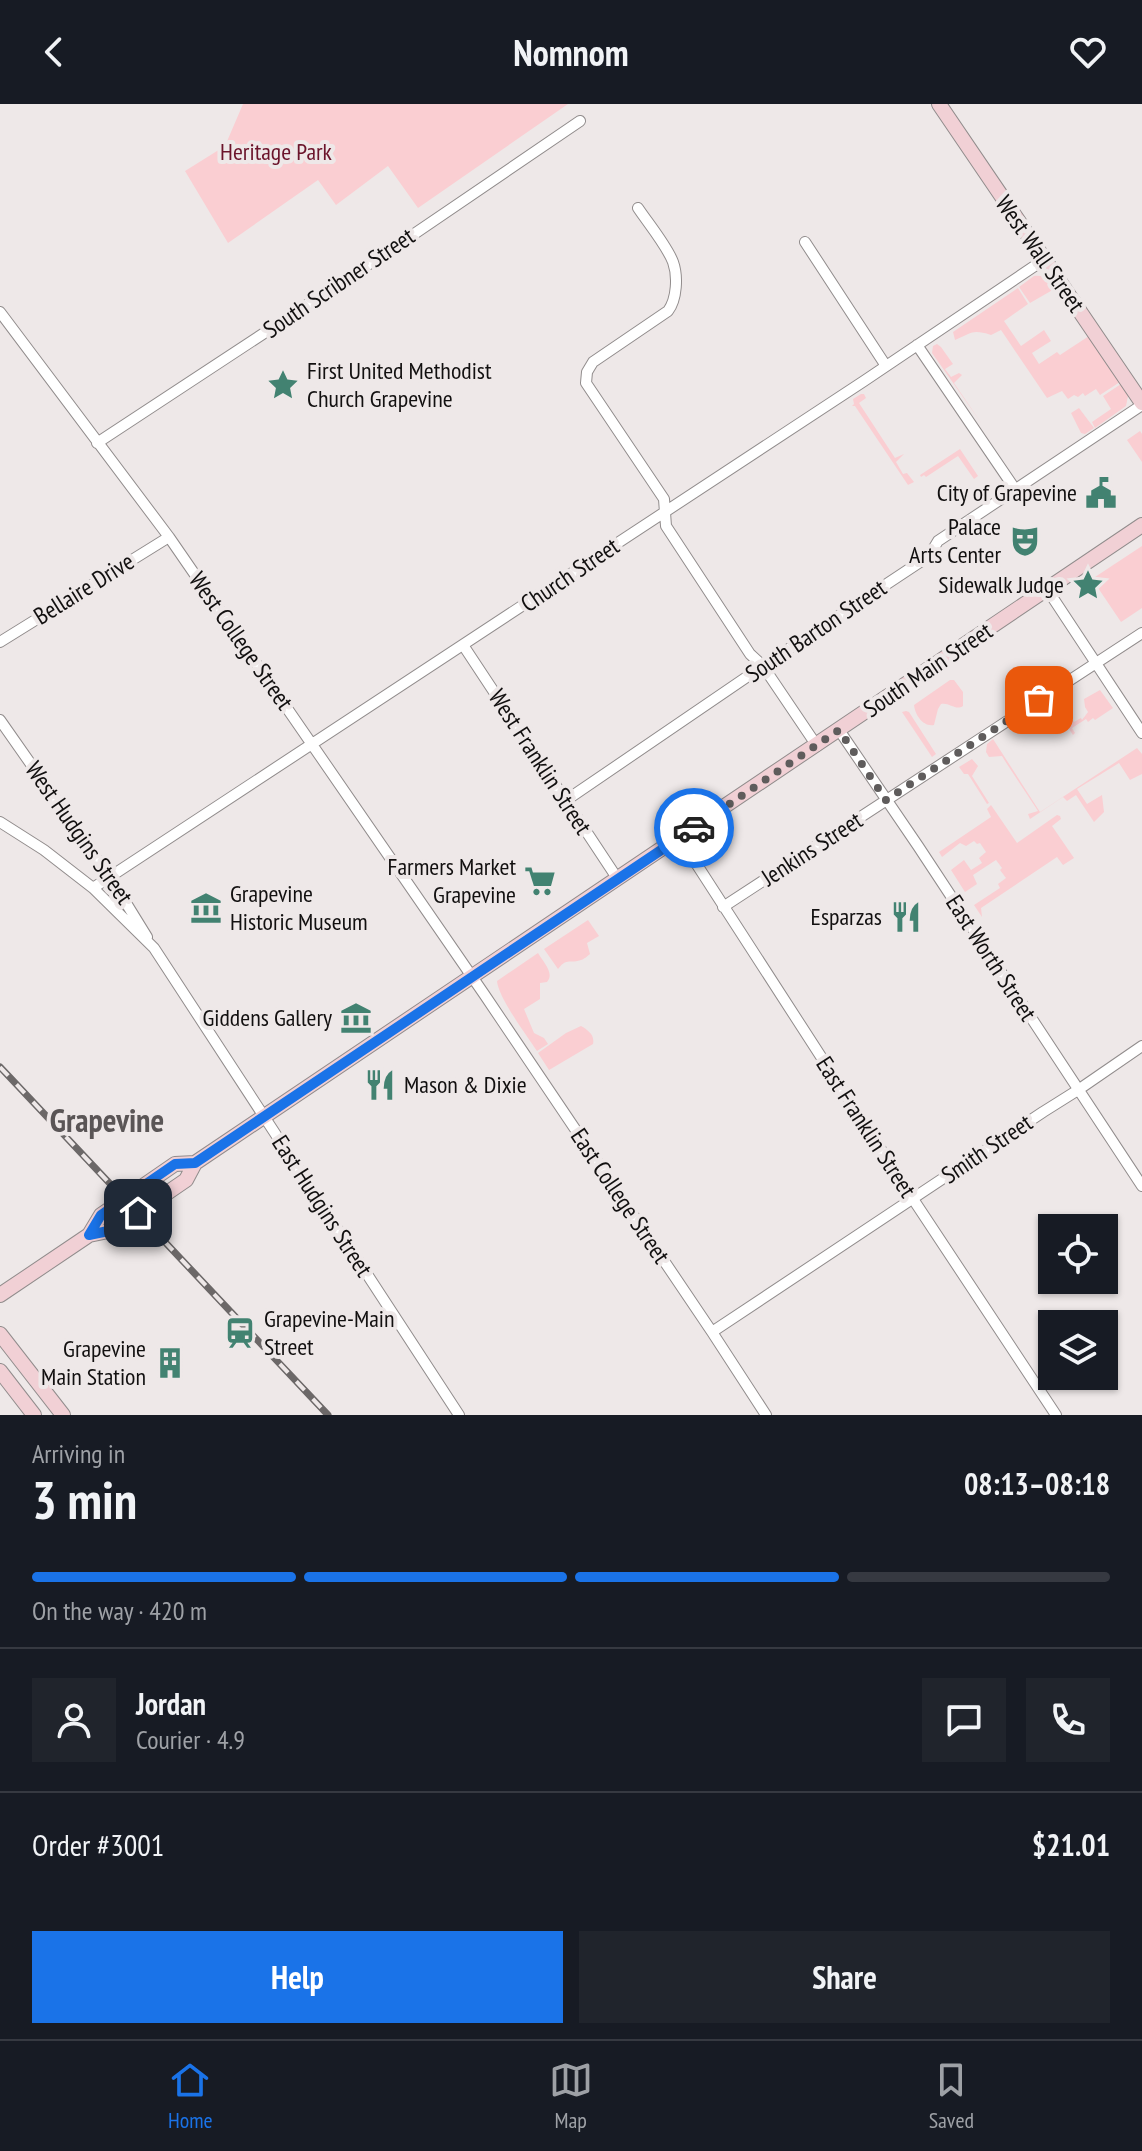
<!DOCTYPE html>
<html lang="en">
<head>
<meta charset="utf-8">
<style>
	:root { --surface:#171b24; --page:#20242c; --text:#f1f3f6; --muted:#9ea1a6; --line:#363941; --accent:#1a73e8 }
	body { margin:0; font-family:"PT Sans Narrow",sans-serif; background:var(--page); color:var(--text); height:100vh; display:flex; flex-direction:column; font-size:30px; white-space:nowrap }
	* { box-sizing:border-box; margin:0 }
	p { font-size:26px; color:var(--muted) }
	.icon { flex:none; width:44px; height:44px; fill:none; stroke:currentColor; stroke-width:2; stroke-linecap:round; stroke-linejoin:round }
	.map { position:relative; height:1311px; overflow:hidden }
	.sheet { display:flex; flex-direction:column; background:var(--surface); flex:1 }
	.sheet>* { flex:none }
	.tools { position:absolute; left:1038px; top:1110px; display:grid; gap:16px }
	.tools a { display:grid; place-items:center; width:80px; height:80px; border-radius:0px; background:var(--surface); box-shadow:0 2px 6px #0004; font-size:40px }
	.pin { position:absolute; display:grid; place-items:center; width:68px; height:68px; color:#fff; margin:-34px; border-radius:16px; box-shadow:0 4px 12px #0006 }
	.courier { position:absolute; display:grid; place-items:center; width:80px; height:80px; margin:-40px; border:6px solid #1a73e8; border-radius:50%; background:#fff; color:#222; box-shadow:0 2px 10px #0007 }
	.summary em { font-style:normal; font-weight:600 }
	.summary div { display:flex; flex-direction:column-reverse }
	.summary { display:flex; align-items:center; justify-content:space-between; height:136px; padding:0 32px }
	h1 { font-size:52px; font-weight:600; line-height:60px }
	.bar { display:grid; grid-template-columns:repeat(4,1fr); gap:12px 8px; align-content:center; height:96px; padding:0 32px }
	.bar i { height:10px; border-radius:6px; background:var(--line) }
	.bar .on { background:var(--accent) }
	.bar p { grid-column:span 4 }
	.line { display:flex; align-items:center; gap:20px; padding:0 32px; border-top:2px solid var(--line) }
	.line div { flex:1 }
	.round { display:grid; place-items:center; flex:none; width:84px; height:84px; border-radius:0px; background:var(--page) }
	.action { display:flex; gap:16px; margin-top:auto; padding:16px 32px }
	.action a { flex:1; height:92px; border-radius:0px; background:var(--accent); color:#fff; font-size:32px; font-weight:600; line-height:92px; text-align:center }
	.action a+a { background:var(--page); color:var(--text) }
	header { display:flex; justify-content:space-between; align-items:center; height:104px; padding:0 32px; background:var(--surface); font-size:36px; font-weight:600 }
	.tabs { display:flex; justify-content:space-around; align-items:center; height:112px; border-top:2px solid var(--line); background:var(--surface); font-size:22px; color:var(--muted) }
	.tabs a { display:grid; justify-items:center; gap:4px }
	.tabs .on { color:var(--accent) }
	.map>svg:first-child { display:block }
</style>
</head>
<body>
<header><svg class="icon" aria-label="back" viewBox="0 0 24 24"><path d="M15 5l-7 7 7 7"/></svg>Nomnom<svg class="icon" aria-label="heart" viewBox="0 0 24 24"><path d="M12 20l-8-8c-3-5 5-10 8-4 3-6 11-1 8 4z"/></svg></header>
<div class="map">
<svg width="1142" height="1311" viewBox="0 0 1142 1311">
	<rect width="100%" height="100%" fill="#eee8e8"/>
	<path fill="#faced2" d="M243 0H568L418 104 388 62 336 101 318 76 228 139 185 67 225 42Z
		M1034 172C1045 171 1050 175 1056 184L1030 199 1019 183Z
		M1018 184 1028 200 1004 217 1021 242 1044 226 1051 237 1032 249 1039 260 1057 248 1060 251 1089 232 1120 278 1100 291 1096 285 1085 292 1083 289 1078 293 1074 291 1068 295 1062 287 1047 294 1001 226 991 231C972 225 972 229 955 236L953 228Z
		M937 240 941 243 953 260 945 265 951 273 959 269 962 271 954 279 982 320 932 249 933 242Z
		M1121 280 1128 292 1126 302 1095 324 1092 318 1111 305 1103 292Z
		M861 290H864L866 294 859 299 895 354 904 350 896 358 903 370 907 369 914 378 908 381 859 308 855 302H852L854 300 853 295Z
		M1079 304 1094 324 1085 330 1081 329 1071 309Z
		M1140 327 1142 330V358L1127 336Z
		M960 345 978 372 974 375 958 352 926 373 924 371 921 373 920 371Z
		M1142 442V504L1121 518 1092 475Z
		M950 576H954L963 588V602C956 607 949 598 941 600L938 605 934 621C923 623 915 611 914 601Z
		M1100 586 1113 604 1095 616 1093 614 1088 618 1086 615 1072 624 1075 629 1073 631 1057 607 1063 601 1074 618 1081 614 1082 616 1088 608 1085 603 1084 595Z
		M906 607 909 608 936 650 932 653 902 608Z
		M993 635 1040 708 1137 644 1142 650V670L1130 676 1119 659 1077 685 1087 700 1102 691 1104 708 1094 718 1076 691 1067 697 1063 693 1030 715 1028 710 1038 707 1005 657 1002 652 989 653 986 648 987 640Z
		M972 655 978 662 972 672 989 699 987 700 968 670H964L959 663Z
		M991 701 1017 739 1057 711 1060 712 1061 715 1052 722 1074 754 1063 761 1057 753 981 804 982 813 974 801 1000 784 998 780 1006 774 1000 766 1002 764 996 756 973 771 977 780 965 788 951 766 964 756 971 766 982 759 979 754 986 748 980 739 977 740 974 737 966 742 960 739 942 753 939 748 991 713 987 705Z
		M588 816 599 832 587 839 590 850C589 851 583 856 581 856 570 860 567 853 558 865L544 845Z
		M538 849C543 858 555 869 547 878L540 879V895L524 905 534 929 544 934 548 940 537 947C527 932 498 893 497 877Z
		M581 922C588 926 595 931 593 940L549 966 538 949 566 929Z"/>
	<g fill="none" stroke-linecap="round" stroke-linejoin="round">
		<defs>
			<path id="street" d="M638 104C648 119 667 142 673 158 678 172 677 195 668 207L593 258 587 268 586 279 664 395 666 422 750 550 763 562 817 642
				M805 138 886 262
				M0 208 169 433 484 890 712 1228 766 1311
				M917 241 1015 385
				M97 339 395 143 580 17
				M1047 485 1142 629
				M0 538 169 433
				M463 541 617 774
				M0 616 110 773 147 833
				M839 626 918 742 1142 1082
				M565 697 763 562 929 452 938 437 1142 301
				M0 718 44 746 93 784 154 844 459 1311
				M679 733 913 1095 1056 1311
				M93 784 864 277 1045 155
				M723 803 1142 529
				M712 1228 1043 1008 1078 986 1142 942"/>
			<path id="secondary" d="M939 0 1142 299
				M89 1131 101 1111 175 1060 195 1059
				M0 1191 89 1131 113 1126 186 1076 195 1059 1142 421
				M0 1230 63 1311
				M0 1267 34 1311"/>
		</defs>
		<use href="#street" stroke="#918c8c" stroke-width="12"/>
		<use href="#secondary" stroke="#918c8c" stroke-width="16"/>
		<use href="#street" stroke="#fff" stroke-width="10"/>
		<use href="#secondary" stroke="#f1d0d5" stroke-width="14"/>
		<defs>
			<path id="rail" d="M0 963 328 1311"/>
		</defs>
		<use href="#rail" stroke="#6c6868" stroke-width="7"/>
		<use href="#rail" stroke="#eee8e8" stroke-width="4" stroke-dasharray="12" stroke-linecap="butt"/>
	</g>
	<g fill="none" stroke-linecap="round" stroke-linejoin="round">
		<path stroke="#5f5c5c" stroke-width="8" stroke-dasharray="0 14.4" d="M694 724 839 626 886 696 1039 596"/>
		<path stroke="#1a73e8" stroke-width="10" d="M138 1109 113 1126 89 1131 101 1111 175 1060 195 1059 694 724"/>
	</g>
	<defs>
		<symbol id="sight-bare" viewBox="-9 -9 18 18"><path d="M0-6L1.8-2.2L6-1.7L2.9 1.2L3.7 5.4L0 3.3L-3.7 5.4L-2.9 1.2L-6-1.7L-1.8-2.2Z" fill="#428271" stroke="#eee8e8" stroke-width="2.5" paint-order="stroke"/></symbol>
		<symbol id="civic-bare" viewBox="-9 -9 18 18"><path d="M-.6-6.5H3V-4.5H.6V-3L4-1V1h2V6H-6V1h2V-1L-.6-3ZM-1.2 2.5V6h2.4V2.5Z" fill="#428271" stroke="#eee8e8" stroke-width="2.5" paint-order="stroke"/></symbol>
		<symbol id="theatre-bare" viewBox="-9 -9 18 18"><path d="M-5-5.5Q0-4 5-5.5V0Q5 5 0 6Q-5 5-5 0ZM-3.3-2.5H-1v1.5H-3.3ZM1-2.5H3.3v1.5H1ZM-2.8 1Q0 5.5 2.8 1Z" fill="#428271" stroke="#eee8e8" stroke-width="2.5" paint-order="stroke"/></symbol>
		<symbol id="supermarket-bare" viewBox="-9 -9 18 18"><path d="M-6-5.5h2.5l.6 2H6L4.5 2H-2.5L-4.4-4H-6ZM-1.5 3.2a1.3 1.3 0 1 0 .1 0ZM3 3.2a1.3 1.3 0 1 0 .1 0Z" fill="#428271" stroke="#eee8e8" stroke-width="2.5" paint-order="stroke"/></symbol>
		<symbol id="museum-bare" viewBox="-9 -9 18 18"><path d="M0-6L6-3V-2H-6V-3ZM-5-1h2V3h-2ZM-1-1h2V3h-2ZM3-1h2V3H3ZM-6 4H6V6H-6Z" fill="#428271" stroke="#eee8e8" stroke-width="2.5" paint-order="stroke"/></symbol>
		<symbol id="restaurant-bare" viewBox="-9 -9 18 18"><path d="M-5-6h1v4h1v-4h1v4h1v-4h1v5L-1.5 .5V6h-2V.5L-5-1ZM5-6V6H3V1.5H1.5Q1.5-4 5-6Z" fill="#428271" stroke="#eee8e8" stroke-width="2.5" paint-order="stroke"/></symbol>
		<symbol id="station-bare" viewBox="-9 -9 18 18"><path d="M-3-6H3Q5-6 5-4V2Q5 4 3 4L4.5 6H3L1.5 4h-3L-3 6H-4.5L-3 4Q-5 4-5 2V-4Q-5-6-3-6ZM-3.5-4v3h7v-3ZM-3.5 1v1.5H-2V1ZM2 1v1.5H3.5V1Z" fill="#428271" stroke="#eee8e8" stroke-width="2.5" paint-order="stroke"/></symbol>
		<symbol id="building-bare" viewBox="-9 -9 18 18"><path d="M-4-6H4V6H1V3H-1V6H-4ZM-2.5-4.3h1.7v1.8h-1.7ZM.8-4.3h1.7v1.8H.8ZM-2.5-1h1.7V.8h-1.7ZM.8-1h1.7V.8H.8Z" fill="#428271" stroke="#eee8e8" stroke-width="2.5" paint-order="stroke"/></symbol>
	</defs>
	<g fill-rule="evenodd">
		<use href="#sight-bare" x="261" y="259" width="44" height="44"/>
		<use href="#civic-bare" x="1079" y="367" width="44" height="44"/>
		<use href="#theatre-bare" x="1003" y="415" width="44" height="44"/>
		<use href="#sight-bare" x="1066" y="459" width="44" height="44"/>
		<use href="#supermarket-bare" x="518" y="755" width="44" height="44"/>
		<use href="#museum-bare" x="184" y="782" width="44" height="44"/>
		<use href="#restaurant-bare" x="884" y="791" width="44" height="44"/>
		<use href="#museum-bare" x="334" y="892" width="44" height="44"/>
		<use href="#restaurant-bare" x="358" y="959" width="44" height="44"/>
		<use href="#station-bare" x="218" y="1207" width="44" height="44"/>
		<use href="#building-bare" x="148" y="1237" width="44" height="44"/>
	</g>
	<g text-anchor="middle" stroke-width="8" stroke-linejoin="round" paint-order="stroke">
		<g font-size="24" fill="#6b142b" stroke="#eee8e8">
			<text x="276" y="56">Heritage Park</text>
		</g>
		<g font-size="24" fill="#121010" stroke="#eee8e8">
			<text transform="translate(1040 150) rotate(55)" y="8">West Wall Street</text>
			<text transform="translate(339 179) rotate(-34)" y="8">South Scribner Street</text>
			<text transform="translate(570 471) rotate(-34)" y="8">Church Street</text>
			<text transform="translate(84 485) rotate(-32)" y="8">Bellaire Drive</text>
			<text transform="translate(816 527) rotate(-34)" y="8">South Barton Street</text>
			<text transform="translate(241 537) rotate(55)" y="8">West College Street</text>
			<text transform="translate(928 566) rotate(-34)" y="8">South Main Street</text>
			<text transform="translate(540 658) rotate(57)" y="8">West Franklin Street</text>
			<text transform="translate(79 729) rotate(55)" y="8">West Hudgins Street</text>
			<text transform="translate(812 745) rotate(-33)" y="8">Jenkins Street</text>
			<text transform="translate(991 854) rotate(57)" y="8">East Worth Street</text>
			<text transform="translate(866 1023) rotate(57)" y="8">East Franklin Street</text>
			<text transform="translate(987 1045) rotate(-34)" y="8">Smith Street</text>
			<text transform="translate(620 1092) rotate(56)" y="8">East College Street</text>
			<text transform="translate(322 1102) rotate(57)" y="8">East Hudgins Street</text>
		</g>
		<g font-size="24" fill="#121010" stroke="#eee8e8" text-anchor="end">
			<text x="307" y="275" text-anchor="start">First United Methodist<tspan x="307" dy="28">Church Grapevine</tspan></text>
			<text x="1077" y="397">City of Grapevine</text>
			<text x="1001" y="431">Palace<tspan x="1001" dy="28">Arts Center</tspan></text>
			<text x="1064" y="489">Sidewalk Judge</text>
			<text x="516" y="771">Farmers Market<tspan x="516" dy="28">Grapevine</tspan></text>
			<text x="230" y="798" text-anchor="start">Grapevine<tspan x="230" dy="28">Historic Museum</tspan></text>
			<text x="882" y="821">Esparzas</text>
			<text x="332" y="922">Giddens Gallery</text>
			<text x="404" y="989" text-anchor="start">Mason &amp; Dixie</text>
			<text x="264" y="1223" text-anchor="start">Grapevine-Main<tspan x="264" dy="28">Street</tspan></text>
			<text x="146" y="1253">Grapevine<tspan x="146" dy="28">Main Station</tspan></text>
		</g>
		<g font-size="32" font-weight="bold" fill="#5a5556" stroke="#eee8e8">
			<text x="107" y="1028">Grapevine</text>
		</g>
	</g>
</svg>
<div class="tools">
<a><svg class="icon" aria-label="locate" viewBox="0 0 24 24"><circle cx="12" cy="12" r="6"/><path d="M12 2v4M12 18v4M2 12h4M18 12h4"/></svg></a>
<a><svg class="icon" aria-label="layers" viewBox="0 0 24 24"><path d="M12 4l9 5-9 5-9-5zM3 14l9 5 9-5"/></svg></a>
</div>
<div class="pin" style="left:1039px;top:596px;background:#ea580c"><svg class="icon" aria-label="bag" viewBox="0 0 24 24"><path d="M5 8h14l-1 12H6zM9 8a3 3 0 0 1 6 0"/></svg></div>
<div class="pin" style="left:138px;top:1109px;background:#1f2937"><svg class="icon" aria-label="home" viewBox="0 0 24 24"><path d="M3 11l9-7 9 7M6 9v11h12V9"/></svg></div>
<div class="courier" style="left:694px;top:724px"><svg class="icon" aria-label="car" viewBox="0 0 24 24"><path d="M5 17H2v-5l4-1 3-4h7l3 4 3 1v5h-3M9 17h6M6 11h13"/><circle cx="7" cy="17" r="2"/><circle cx="17" cy="17" r="2"/></svg></div>
</div>
<section class="sheet">
<div class="summary"><div><h1>3 min</h1><p>Arriving in</p></div><em>08:13–08:18</em></div>
<div class="bar"><i class="on"></i><i class="on"></i><i class="on"></i><i></i><p>On the way · 420 m</p></div>
<div class="line" style="height:144px"><a class="round"><svg class="icon" aria-label="person" viewBox="0 0 24 24"><circle cx="12" cy="8" r="4"/><path d="M4 21q1-7 8-7t8 7"/></svg></a><div><b>Jordan</b><p>Courier · 4.9</p></div><a class="round"><svg class="icon" aria-label="chat" viewBox="0 0 24 24"><path d="M4 5h16v11H9l-5 4z"/></svg></a><a class="round"><svg class="icon" aria-label="phone" viewBox="0 0 24 24"><path d="M5 4h4l2 5-3 2q2 4 5 5l2-3 5 2v4C11 20 4 13 5 4z"/></svg></a></div>
<div class="line" style="height:104px"><div>Order #3001</div><b>$21.01</b></div>
<div class="action"><a>Help</a><a>Share</a></div>
</section>
<nav class="tabs">
<a class="on"><svg class="icon" aria-label="home" viewBox="0 0 24 24"><path d="M3 11l9-7 9 7M6 9v11h12V9"/></svg>Home</a>
<a><svg class="icon" aria-label="map" viewBox="0 0 24 24"><path d="M3 6l6-2 6 2 6-2v14l-6 2-6-2-6 2zM9 4v14M15 6v14"/></svg>Map</a>
<a><svg class="icon" aria-label="saved" viewBox="0 0 24 24"><path d="M7 4h10v16l-5-4-5 4z"/></svg>Saved</a>
</nav>
</body>
</html>
